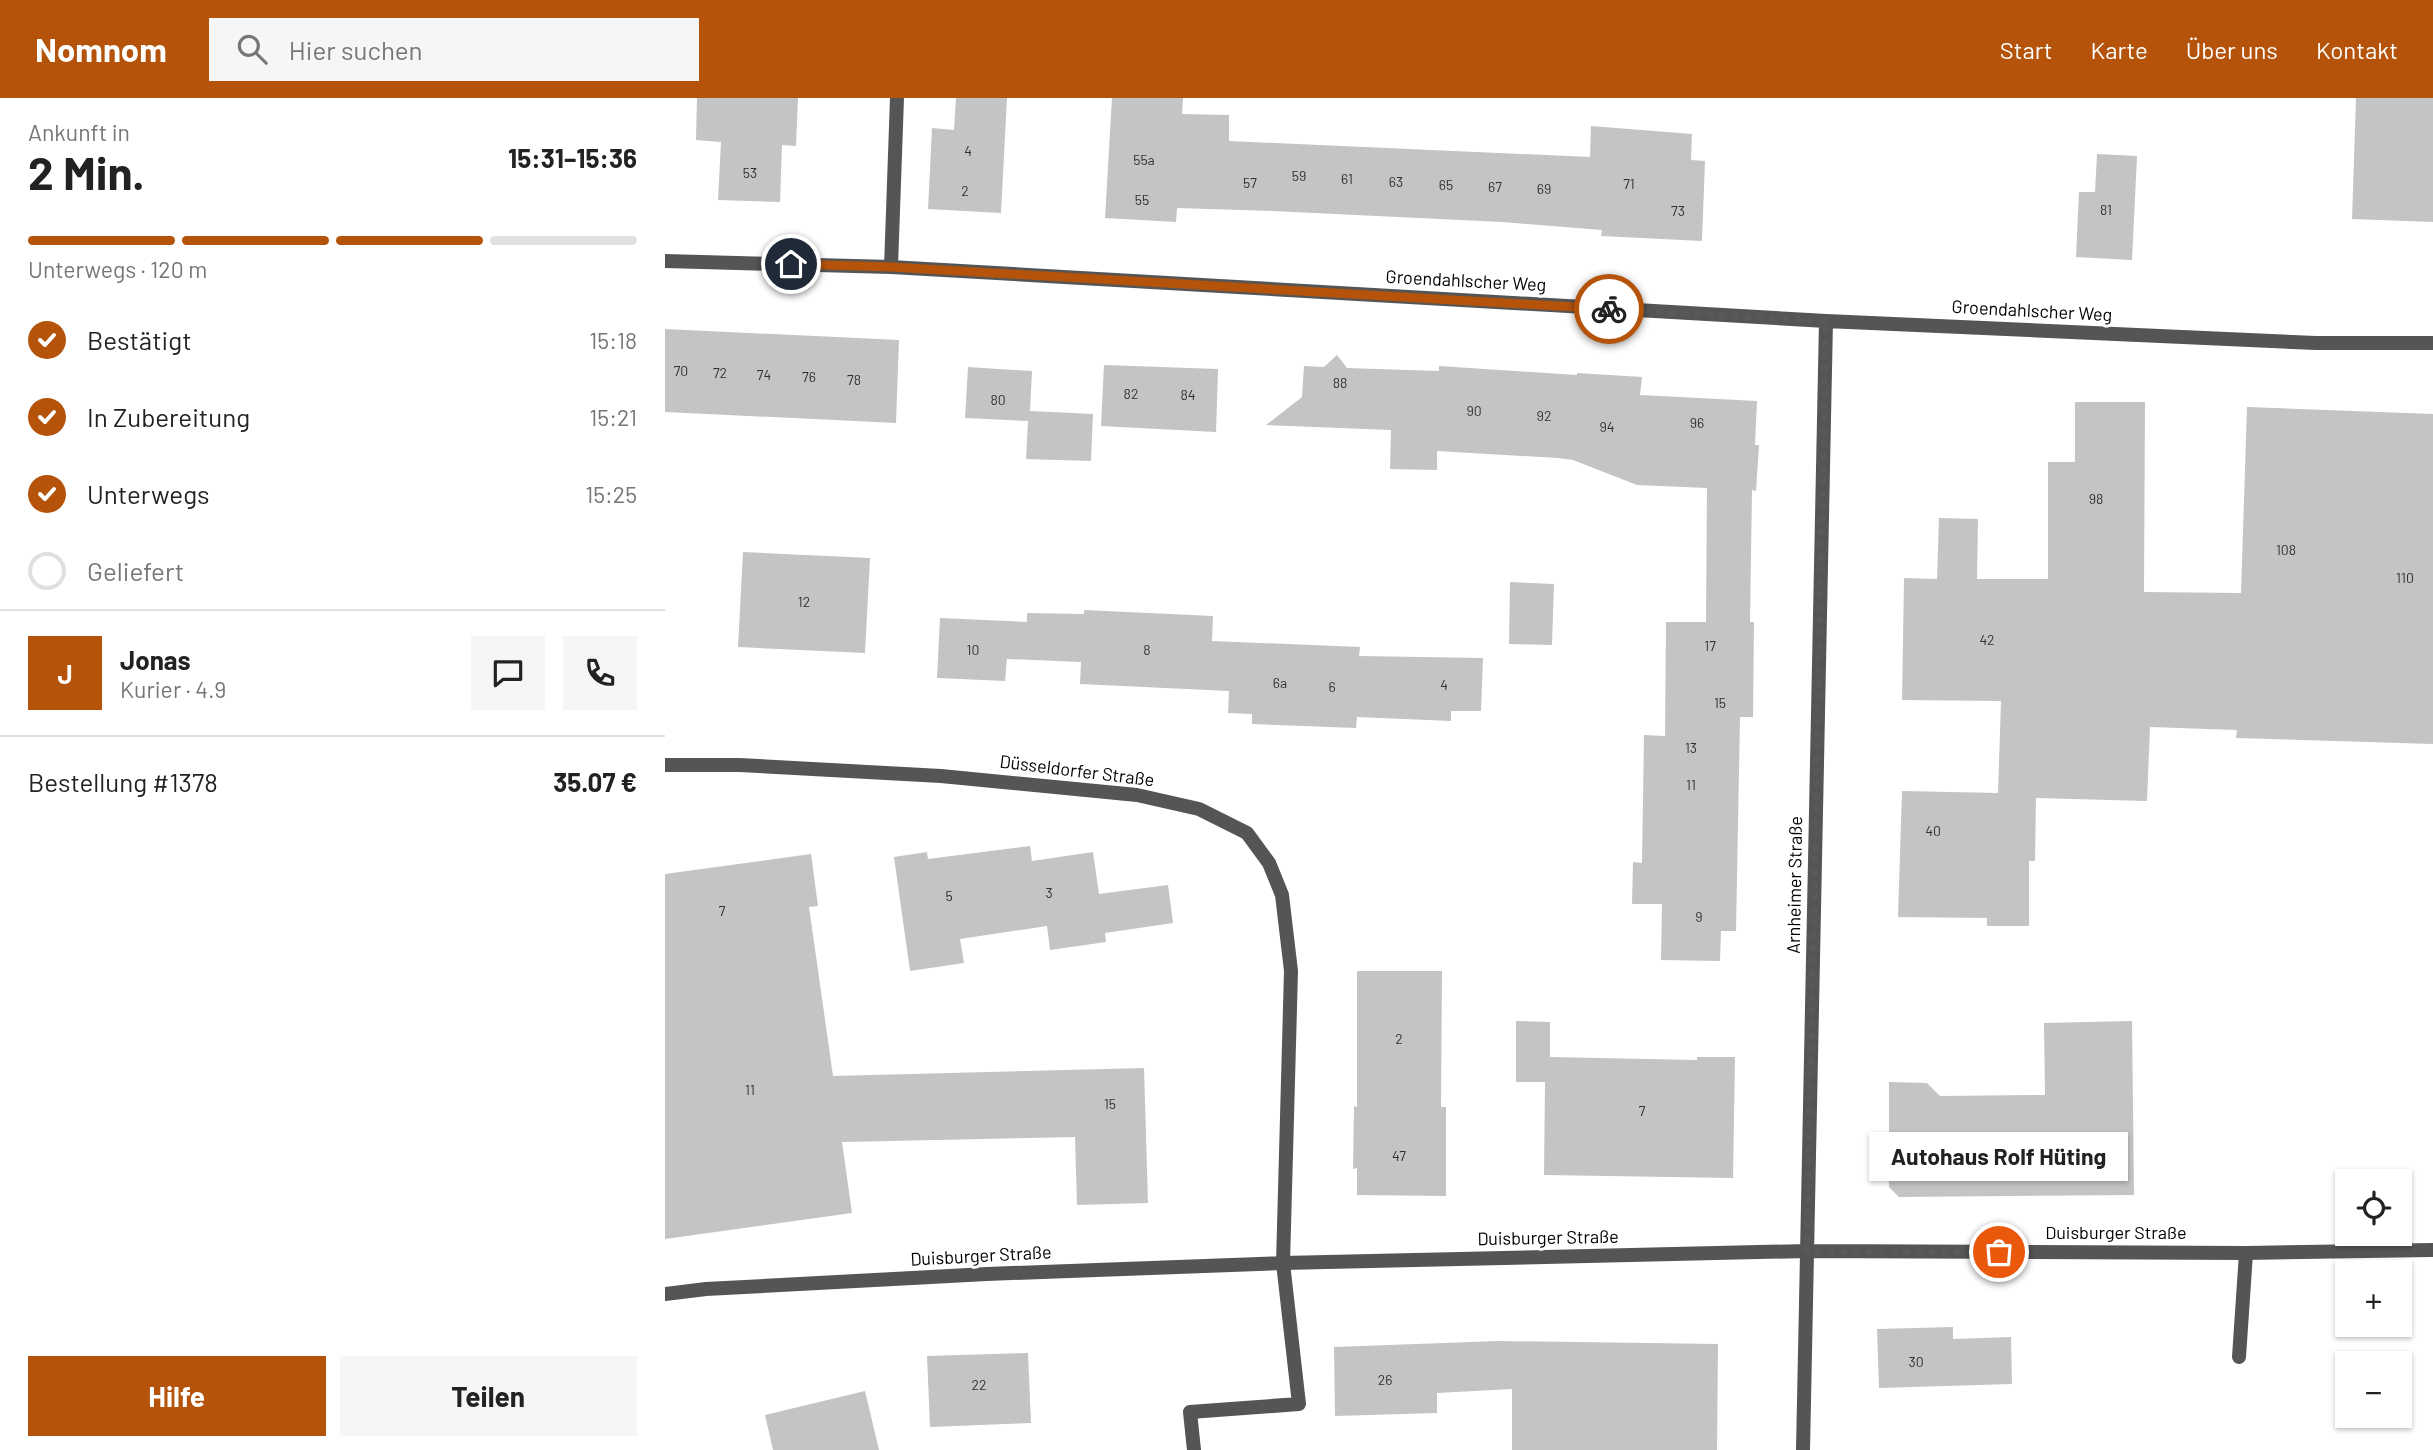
<!DOCTYPE html>
<html lang="de">
<head>
<meta charset="utf-8">
<style>
	:root { --surface:#fff; --page:#f6f6f6; --text:#222; --muted:#767676; --line:#e0e0e0; --accent:#b45309 }
	body { margin:0; font-family:Barlow,sans-serif; background:var(--page); color:var(--text); height:100vh; display:flex; flex-direction:column; font-size:26px; white-space:nowrap }
	* { box-sizing:border-box; margin:0 }
	p { font-size:23px; color:var(--muted) }
	.icon { flex:none; width:38px; height:38px; fill:none; stroke:currentColor; stroke-width:2; stroke-linecap:round; stroke-linejoin:round }
	.map { position:relative; flex:1; overflow:hidden }
	.sheet { display:flex; flex-direction:column; background:var(--surface); width:665px }
	.sheet>* { flex:none }
	.fabs { position:absolute; left:1670px; top:1071px; display:grid; gap:14px }
	.fabs a { display:grid; place-items:center; width:77px; height:77px; border-radius:0px; background:var(--surface); box-shadow:0 2px 5px #0004; font-size:35px }
	.pin { position:absolute; display:grid; place-items:center; width:60px; height:60px; color:#fff; margin:-30px; border:4px solid #fff; border-radius:50%; box-shadow:0 2px 7px #0007 }
	.courier { position:absolute; display:grid; place-items:center; width:70px; height:70px; margin:-35px; border:5px solid #b45309; border-radius:50%; background:#fff; color:#222; box-shadow:0 2px 9px #0007 }
	.bubble { position:absolute; height:49px; border-radius:0px; background:var(--surface); box-shadow:0 2px 5px #0004; font-size:23px; font-weight:700; line-height:49px; text-align:center }
	.summary em { font-style:normal; font-weight:700 }
	.summary div { display:flex; flex-direction:column-reverse }
	.summary { display:flex; align-items:center; justify-content:space-between; height:119px; padding:0 28px }
	h1 { font-size:46px; font-weight:700; line-height:52px }
	.bar { display:grid; grid-template-columns:repeat(4,1fr); gap:10px 7px; align-content:center; height:84px; padding:0 28px }
	.bar i { height:9px; border-radius:5px; background:var(--line) }
	.bar .current { background:var(--accent) }
	.bar p { grid-column:span 4 }
	.line { display:flex; align-items:center; gap:18px; padding:0 28px; border-top:2px solid var(--line) }
	.line div { flex:1 }
	.round { display:grid; place-items:center; flex:none; width:74px; height:74px; border-radius:0px; background:var(--page) }
	ol { padding:0 28px; list-style:none }
	li { display:flex; align-items:center; gap:21px; height:77px }
	li p { margin-inline-start:auto }
	li .icon { padding:7px; border-radius:50%; background:var(--accent); color:#fff; stroke-width:4 }
	li:last-child { color:var(--muted) }
	li i { width:38px; height:38px; border:4px solid var(--line); border-radius:50% }
	.primary-button { display:flex; gap:14px; margin-top:auto; padding:14px 28px }
	.primary-button a { flex:1; height:80px; border-radius:0px; background:var(--accent); color:#fff; font-size:28px; font-weight:700; line-height:80px; text-align:center }
	.primary-button a+a { background:var(--page); color:var(--text) }
	header { display:flex; align-items:center; gap:42px; box-sizing:border-box; height:98px; padding:0 35px; background:var(--accent); color:#fff }
	header strong { font-size:33px }
	nav { display:flex; gap:38px; margin-inline-start:auto; font-size:24px }
	.search { width:490px; height:63px; background:var(--page); display:flex; align-items:center; gap:18px; box-sizing:border-box; padding:0 24px; border-radius:0px; color:var(--muted); font-size:26px }
	main { display:flex; flex:1; min-height:0 }
	.map>svg:first-child { display:block }
</style>
</head>
<body>
<header>
<strong>Nomnom</strong>
<div class="search"><svg class="icon" aria-label="search" viewBox="0 0 24 24"><circle cx="10" cy="10" r="6"/><path d="M15 15l6 6"/></svg>Hier suchen</div>
<nav><a>Start</a><a>Karte</a><a>Über uns</a><a>Kontakt</a></nav>
</header>
<main>
<section class="sheet">
<div class="summary"><div><h1>2 Min.</h1><p>Ankunft in</p></div><em>15:31–15:36</em></div>
<div class="bar"><i class="current"></i><i class="current"></i><i class="current"></i><i></i><p>Unterwegs · 120 m</p></div>
<ol>
<li><svg class="icon" aria-label="check" viewBox="0 0 24 24"><path d="M5 12l5 5 9-10"/></svg>Bestätigt<p>15:18</p></li>
<li><svg class="icon" aria-label="check" viewBox="0 0 24 24"><path d="M5 12l5 5 9-10"/></svg>In Zubereitung<p>15:21</p></li>
<li><svg class="icon" aria-label="check" viewBox="0 0 24 24"><path d="M5 12l5 5 9-10"/></svg>Unterwegs<p>15:25</p></li>
<li><i></i>Geliefert</li>
</ol>
<div class="line" style="height:126px"><b class="round" style="background:var(--accent);color:#fff">J</b><div><b>Jonas</b><p>Kurier · 4.9</p></div><a class="round"><svg class="icon" aria-label="chat" viewBox="0 0 24 24"><path d="M4 5h16v11H9l-5 4z"/></svg></a><a class="round"><svg class="icon" aria-label="phone" viewBox="0 0 24 24"><path d="M5 4h4l2 5-3 2q2 4 5 5l2-3 5 2v4C11 20 4 13 5 4z"/></svg></a></div>
<div class="line" style="height:91px"><div>Bestellung #1378</div><b>35.07 €</b></div>
<div class="primary-button"><a>Hilfe</a><a>Teilen</a></div>
</section>
<div class="map">
<svg width="1768" height="1352" viewBox="0 0 1768 1352">
	<rect width="100%" height="100%" fill="#fff"/>
	<path fill="#c4c4c4" d="M32 0H133L131 48 117 47 115 104 53 102 56 44 31 42Z
		M291 0H342L336 115 263 111 267 30 289 32Z
		M447 0H518L517 16 564 17V43L925 59 926 28 1027 36 1026 62 1040 63 1037 143 936 138 937 132 837 124 608 113 512 110 511 124 440 120Z
		M1691 0H1768V124L1687 121Z
		M1432 56 1472 58 1467 162 1411 159 1414 94H1430Z
		M0 231 234 242 231 325 0 314Z
		M672 257 682 270 774 273V268L912 277V275L977 279 975 297 1092 303 1090 347H1094L1091 393 1087 392 1085 524H1089L1088 619H1075L1071 833H1056L1055 863 996 862 997 806H967L968 764 977 765 979 637 1000 638 1001 524H1041L1042 390 972 387 908 362 893 360 772 353V372L725 371 726 332 601 327 637 299 639 268 659 269Z
		M439 267 553 271 551 334 436 328Z
		M303 269 367 273 365 313 428 316 426 363 361 361 363 323 300 320Z
		M1410 304H1480L1479 494 1576 495 1582 309 1768 316V646L1571 640 1572 632 1485 629 1482 703 1371 700 1370 763H1364V828H1322V820L1233 819 1237 693 1333 695 1336 603 1237 602 1239 480 1272 481 1274 420 1313 421 1312 481H1383V364H1410Z
		M78 454 205 460 200 555 73 549Z
		M845 484 889 486 887 547 844 546Z
		M419 512 548 518 547 543 695 549 694 558 818 560 816 613H786V623L692 619 691 630 587 626V616L563 615 564 593 415 586 416 564 342 561 340 583 272 580 275 520 362 524V515L419 516Z
		M365 748 367 763 428 754 434 796 503 787 508 825 440 835 441 844 385 852 382 828 295 841 299 865 245 873 229 759 262 754 263 761Z
		M146 756 153 808 144 809 168 978 479 970 483 1105 412 1107 410 1039 177 1044 187 1115 0 1141V776Z
		M692 873H777L776 1009H781V1098L692 1097V1070L688 1071 689 1008 692 1009Z
		M851 923 885 924V959L1032 962V959H1070L1068 1080 879 1077 880 984H851Z
		M1467 923 1469 1097 1234 1099 1224 1089V984L1262 985 1275 998 1380 997 1379 925Z
		M1288 1229V1241L1346 1239 1347 1286 1214 1290 1212 1231Z
		M833 1243 1053 1246 1052 1352H847V1291L772 1295V1315L670 1318 669 1249Z
		M363 1255 366 1325 265 1329 262 1258Z
		M200 1293 214 1352H108L100 1317Z"/>
	<g fill="none" stroke-linecap="round" stroke-linejoin="round">
		<path stroke="#555" stroke-width="14" d="M1574 1259 1581 1155
			M529 1352 525 1314 634 1306 618 1165"/>
		<path stroke="#555" stroke-width="14" d="M0 163 226 169 1161 223 1651 245H1768
			M226 169 232 0
			M0 667H74L276 678 472 697 534 711 582 735 604 765 617 797 626 873 618 1165
			M0 1196 41 1191 322 1176 618 1165 1142 1153 1581 1155 1768 1152
			M1138 1352 1161 223"/>
	</g>
	<g fill="none" stroke-linecap="round" stroke-linejoin="round">
		<path stroke="#595959" stroke-width="7" stroke-dasharray="0 12.6" d="M944 211 1161 223 1142 1153 1334 1154"/>
		<path stroke="#b45309" stroke-width="9" d="M126 166 226 169 944 211"/>
	</g>
	<g text-anchor="middle" stroke-width="6" stroke-linejoin="round" paint-order="stroke">
		<g font-size="14" fill="#313131">
			<text x="303" y="58">4</text>
			<text x="479" y="67">55a</text>
			<text x="85" y="80">53</text>
			<text x="634" y="83">59</text>
			<text x="682" y="86">61</text>
			<text x="731" y="89">63</text>
			<text x="585" y="90">57</text>
			<text x="964" y="91">71</text>
			<text x="781" y="92">65</text>
			<text x="830" y="94">67</text>
			<text x="879" y="96">69</text>
			<text x="300" y="98">2</text>
			<text x="477" y="107">55</text>
			<text x="1441" y="117">81</text>
			<text x="1013" y="118">73</text>
			<text x="16" y="278">70</text>
			<text x="55" y="280">72</text>
			<text x="99" y="282">74</text>
			<text x="144" y="284">76</text>
			<text x="189" y="287">78</text>
			<text x="675" y="290">88</text>
			<text x="466" y="301">82</text>
			<text x="523" y="302">84</text>
			<text x="333" y="307">80</text>
			<text x="809" y="318">90</text>
			<text x="879" y="323">92</text>
			<text x="1032" y="330">96</text>
			<text x="942" y="334">94</text>
			<text x="1431" y="406">98</text>
			<text x="1621" y="457">108</text>
			<text x="1740" y="485">110</text>
			<text x="139" y="509">12</text>
			<text x="1322" y="547">42</text>
			<text x="1045" y="553">17</text>
			<text x="308" y="557">10</text>
			<text x="482" y="557">8</text>
			<text x="615" y="590">6a</text>
			<text x="779" y="592">4</text>
			<text x="667" y="594">6</text>
			<text x="1055" y="610">15</text>
			<text x="1026" y="655">13</text>
			<text x="1026" y="692">11</text>
			<text x="1268" y="738">40</text>
			<text x="384" y="800">3</text>
			<text x="284" y="803">5</text>
			<text x="57" y="818">7</text>
			<text x="1034" y="824">9</text>
			<text x="734" y="946">2</text>
			<text x="85" y="997">11</text>
			<text x="445" y="1011">15</text>
			<text x="977" y="1018">7</text>
			<text x="734" y="1063">47</text>
			<text x="1251" y="1269">30</text>
			<text x="720" y="1287">26</text>
			<text x="314" y="1292">22</text>
		</g>
		<g font-size="18" fill="#000" stroke="#fff">
			<text transform="translate(801 183) rotate(3)" y="6">Groendahlscher Weg</text>
			<text transform="translate(1367 213) rotate(3)" y="6">Groendahlscher Weg</text>
			<text transform="translate(412 673) rotate(7)" y="6">Düsseldorfer Straße</text>
			<text transform="translate(1130 787) rotate(-89)" y="6">Arnheimer Straße</text>
			<text x="1451" y="1141">Duisburger Straße</text>
			<text transform="translate(883 1140) rotate(-1)" y="6">Duisburger Straße</text>
			<text transform="translate(316 1158) rotate(-3)" y="6">Duisburger Straße</text>
		</g>
	</g>
</svg>
<div class="fabs">
<a><svg class="icon" aria-label="locate" viewBox="0 0 24 24"><circle cx="12" cy="12" r="6"/><path d="M12 2v4M12 18v4M2 12h4M18 12h4"/></svg></a>
<a>+</a>
<a>−</a>
</div>
<div class="pin" style="left:1334px;top:1154px;background:#ea580c"><svg class="icon" aria-label="bag" viewBox="0 0 24 24"><path d="M5 8h14l-1 12H6zM9 8a3 3 0 0 1 6 0"/></svg></div>
<div class="pin" style="left:126px;top:166px;background:#1f2937"><svg class="icon" aria-label="home" viewBox="0 0 24 24"><path d="M3 11l9-7 9 7M6 9v11h12V9"/></svg></div>
<div class="courier" style="left:944px;top:211px"><svg class="icon" aria-label="bike" viewBox="0 0 24 24"><circle cx="6" cy="16" r="4"/><circle cx="18" cy="16" r="4"/><path d="M6 16l4-8h5l3 8M10 8l3 8H6M13 5h3"/></svg></div>
<div class="bubble" style="left:1204px;top:1034px;width:259px">Autohaus Rolf Hüting</div>
</div>
</main>
</body>
</html>
